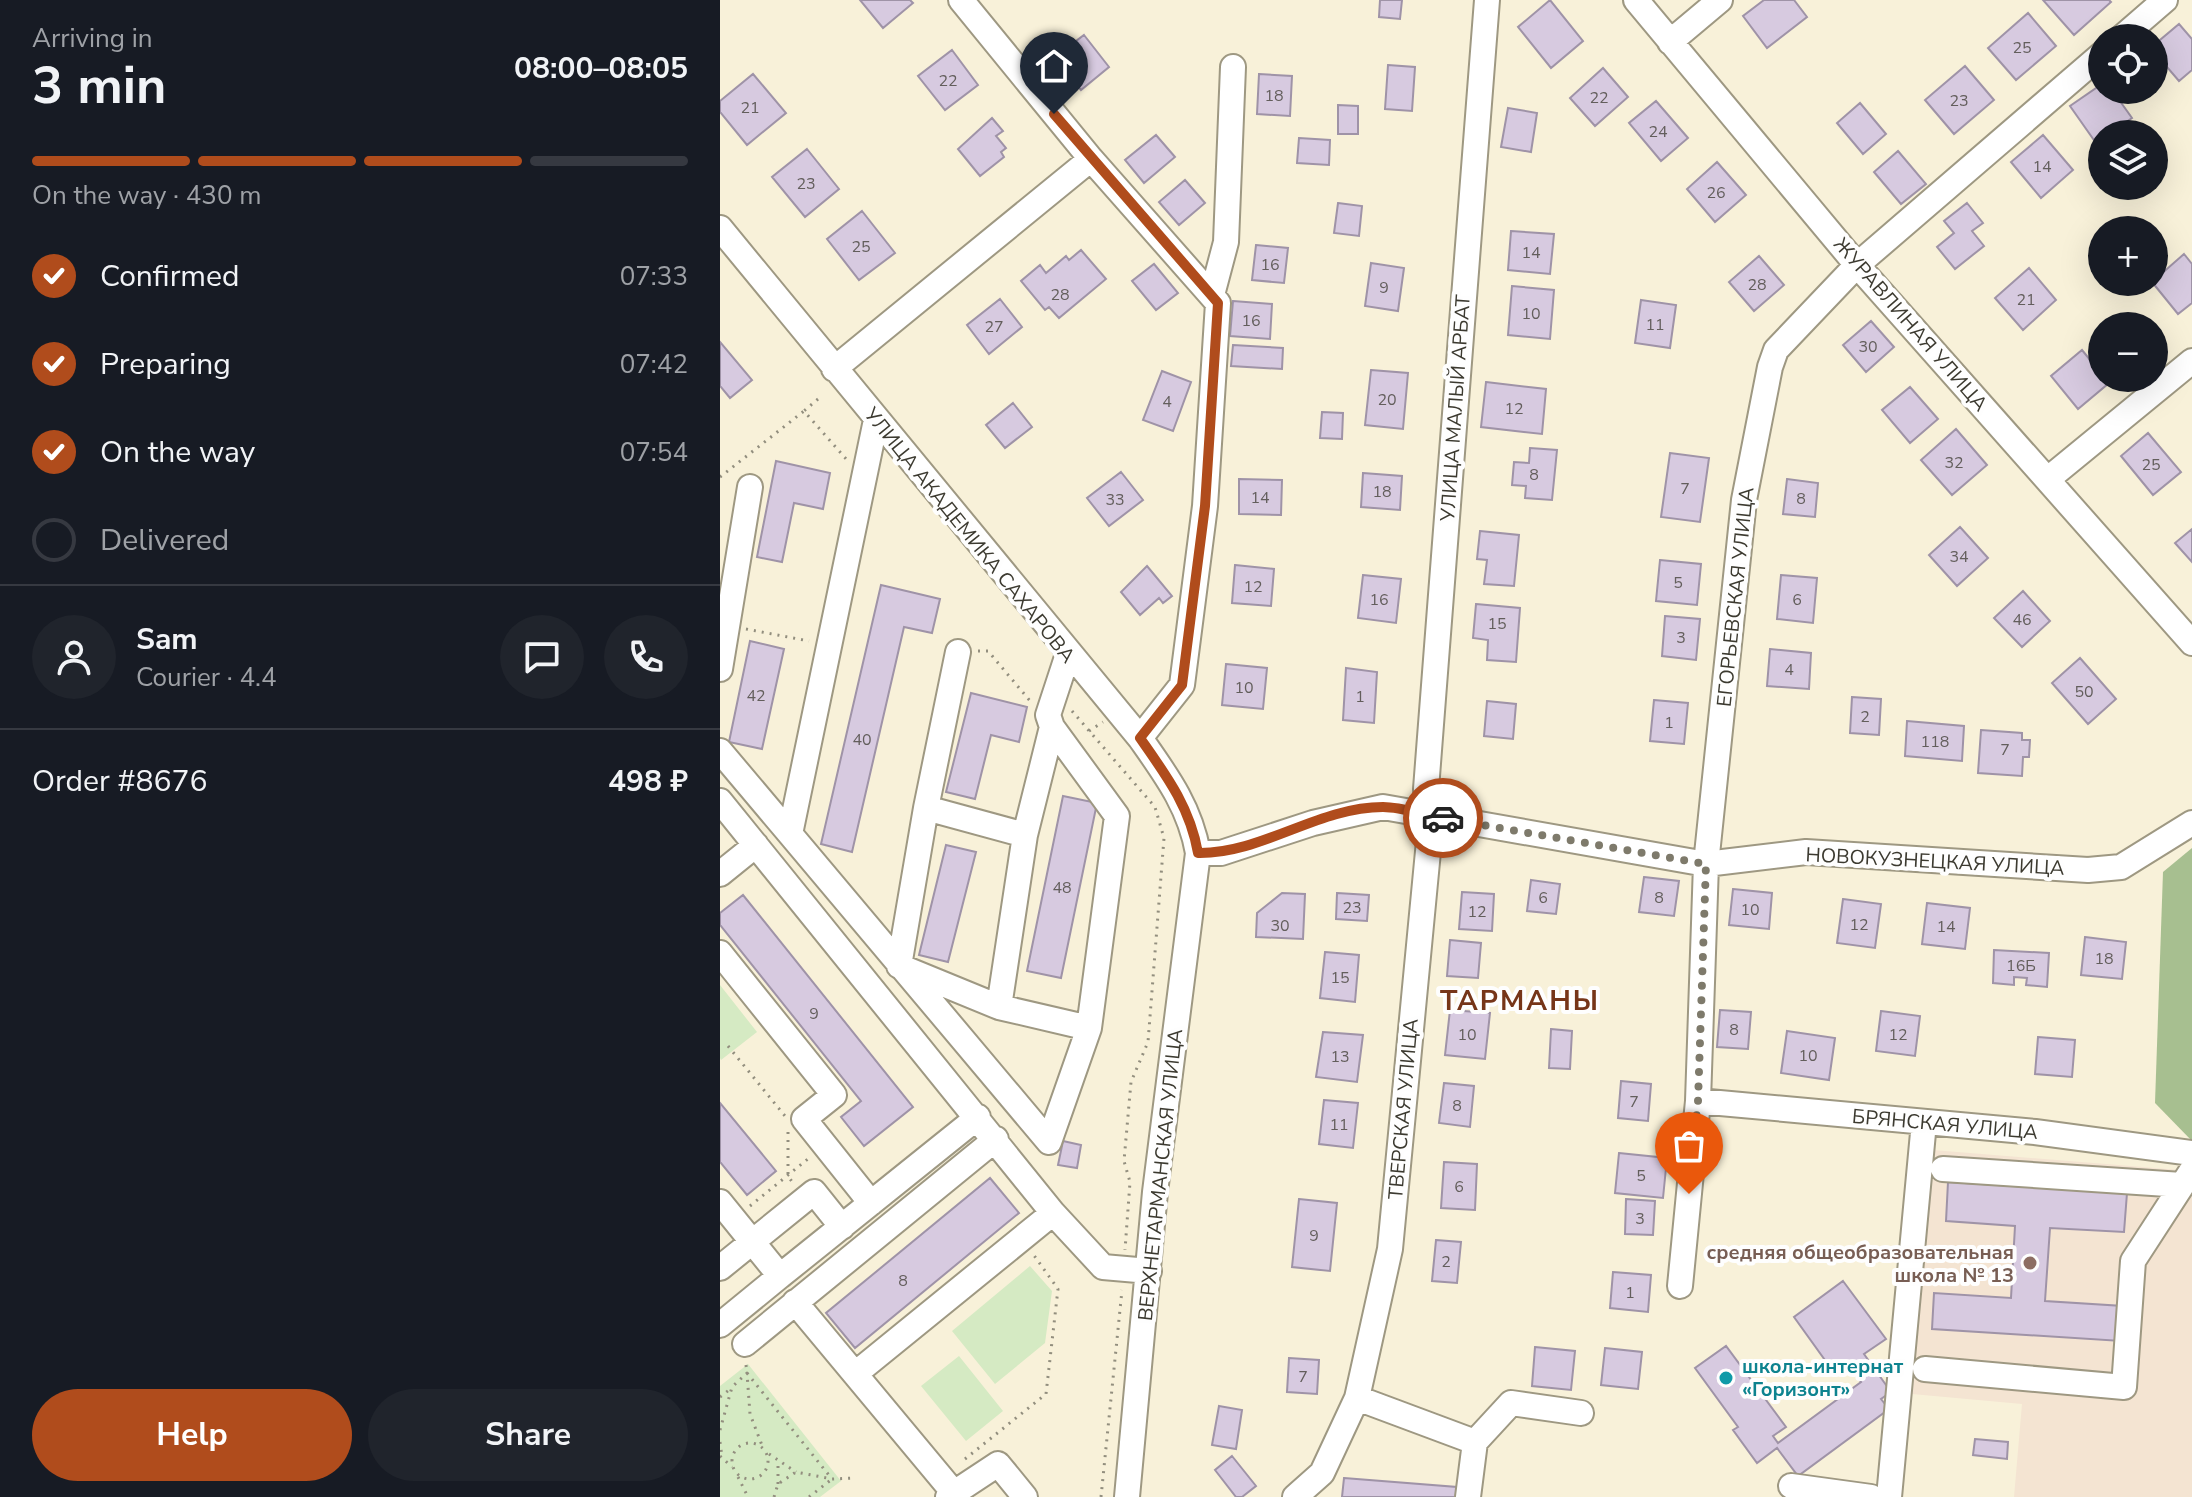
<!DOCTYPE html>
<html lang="en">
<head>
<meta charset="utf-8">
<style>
	:root { --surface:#171b24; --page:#20242c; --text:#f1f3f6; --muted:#9ea1a6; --line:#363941; --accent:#b04c1c }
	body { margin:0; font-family:"Nunito Sans",sans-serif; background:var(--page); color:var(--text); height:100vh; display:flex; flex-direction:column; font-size:30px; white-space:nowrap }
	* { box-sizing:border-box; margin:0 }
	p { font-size:26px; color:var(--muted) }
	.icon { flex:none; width:44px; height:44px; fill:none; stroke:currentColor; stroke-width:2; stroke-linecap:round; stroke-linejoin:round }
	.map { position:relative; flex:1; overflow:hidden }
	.side { display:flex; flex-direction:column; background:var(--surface); width:720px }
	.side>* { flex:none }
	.tools { position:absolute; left:1368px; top:24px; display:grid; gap:16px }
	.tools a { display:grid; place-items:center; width:80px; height:80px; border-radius:50%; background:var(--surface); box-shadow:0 8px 32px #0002; font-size:40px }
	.pin { position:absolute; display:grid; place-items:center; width:68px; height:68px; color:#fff; margin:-82px -34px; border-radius:50% 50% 50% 0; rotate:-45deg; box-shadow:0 0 8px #0007 }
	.pin .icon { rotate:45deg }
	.courier { position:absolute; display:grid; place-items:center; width:80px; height:80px; margin:-40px; border:6px solid #b04c1c; border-radius:50%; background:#fff; color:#222; box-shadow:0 2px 10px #0007 }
	.headline em { font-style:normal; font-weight:700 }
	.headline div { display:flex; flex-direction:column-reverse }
	.headline { display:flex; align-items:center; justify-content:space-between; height:136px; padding:0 32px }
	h1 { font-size:52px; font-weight:700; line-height:60px }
	.bar { display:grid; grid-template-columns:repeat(4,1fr); gap:12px 8px; align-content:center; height:96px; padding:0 32px }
	.bar i { height:10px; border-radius:6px; background:var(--line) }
	.bar .on { background:var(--accent) }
	.bar p { grid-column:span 4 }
	.line { display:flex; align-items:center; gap:20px; padding:0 32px; border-top:2px solid var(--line) }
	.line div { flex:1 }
	.round { display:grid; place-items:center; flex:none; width:84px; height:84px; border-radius:42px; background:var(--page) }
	ol { padding:0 32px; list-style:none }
	li { display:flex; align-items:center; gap:24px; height:88px }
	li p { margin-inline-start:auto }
	li .icon { padding:8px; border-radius:50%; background:var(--accent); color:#fff; stroke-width:4 }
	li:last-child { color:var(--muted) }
	li i { width:44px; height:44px; border:4px solid var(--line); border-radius:50% }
	.button { display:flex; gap:16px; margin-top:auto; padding:16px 32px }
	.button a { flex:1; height:92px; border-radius:48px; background:var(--accent); color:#fff; font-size:32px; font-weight:700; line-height:92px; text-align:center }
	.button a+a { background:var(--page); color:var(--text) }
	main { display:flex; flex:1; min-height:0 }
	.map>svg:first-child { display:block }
</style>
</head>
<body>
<main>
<section class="side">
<div class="headline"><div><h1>3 min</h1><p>Arriving in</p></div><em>08:00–08:05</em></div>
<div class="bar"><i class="on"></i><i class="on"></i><i class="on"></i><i></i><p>On the way · 430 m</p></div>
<ol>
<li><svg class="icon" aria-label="check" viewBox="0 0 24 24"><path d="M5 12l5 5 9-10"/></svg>Confirmed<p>07:33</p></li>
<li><svg class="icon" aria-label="check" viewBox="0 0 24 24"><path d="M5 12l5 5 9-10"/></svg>Preparing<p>07:42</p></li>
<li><svg class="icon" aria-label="check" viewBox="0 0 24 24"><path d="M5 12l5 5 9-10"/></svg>On the way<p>07:54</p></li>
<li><i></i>Delivered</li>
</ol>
<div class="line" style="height:144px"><a class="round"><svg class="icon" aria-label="person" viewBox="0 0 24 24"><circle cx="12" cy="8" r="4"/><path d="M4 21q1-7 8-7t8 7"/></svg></a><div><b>Sam</b><p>Courier · 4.4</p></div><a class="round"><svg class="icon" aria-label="chat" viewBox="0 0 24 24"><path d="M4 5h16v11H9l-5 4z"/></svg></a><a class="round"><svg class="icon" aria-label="phone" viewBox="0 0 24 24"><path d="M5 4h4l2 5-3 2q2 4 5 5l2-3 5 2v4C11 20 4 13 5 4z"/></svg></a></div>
<div class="line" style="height:104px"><div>Order #8676</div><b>498 ₽</b></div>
<div class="button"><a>Help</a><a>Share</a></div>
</section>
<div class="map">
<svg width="1472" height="1497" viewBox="0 0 1472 1497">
	<rect width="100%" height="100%" fill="#f8f1d9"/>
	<path fill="#f4e4d2" d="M1213 1150 1472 1171V1497H1294L1302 1404 1192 1394Z"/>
	<path fill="#d5eac3" d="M0 985 37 1032 1 1060 0 1058Z
		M310 1266 332 1291 325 1343 275 1384 232 1331Z
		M239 1356 283 1411 246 1441 201 1386Z
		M28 1364 121 1481 100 1497H0V1386Z"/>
	<path fill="#a7bf90" d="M1472 848V1141L1435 1103 1443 872Z"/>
	<path fill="#d7cae0" stroke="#9f93a7" stroke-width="2" d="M140 0H190L193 3 163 28Z
		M660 0H682L680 19 659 17Z
		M830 0 863 41 831 68 798 27Z
		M1044 0H1074L1087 17 1047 48 1023 16Z
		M1323 0H1389L1391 2 1354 35Z
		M1308 13 1336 46 1296 80 1268 48Z
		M1459 24 1472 39V70L1459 81 1434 52V45Z
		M364 35 389 67 361 90 335 57Z
		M232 50 258 85 225 110 198 76Z
		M668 65 695 67 692 111 665 109Z
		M1245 66 1274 100 1234 134 1205 100Z
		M883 68 908 97 875 126 850 98Z
		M33 74 66 113 27 145 0 112V101Z
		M539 74 572 76 570 116 537 114Z
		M1382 84V90H1392L1412 118 1389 134H1382L1376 143 1350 106Z
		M936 101 968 138 941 161 909 123Z
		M1140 103 1166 134 1143 154 1117 123Z
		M618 105 638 106V134H618Z
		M788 108 817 113 811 152 781 147Z
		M272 118 283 131 276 136 286 148 281 152 284 157 260 176 238 149Z
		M436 135 455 157 424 183 405 160Z
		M1323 135 1353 170 1321 198 1291 162Z
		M579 138 610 140 609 165 577 163Z
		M87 149 119 189 85 217 52 177Z
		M1178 151 1206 184 1181 204 1154 172Z
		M997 162 1026 195 995 222 967 189Z
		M465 180 485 203 459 225 439 202Z
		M618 203 642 206 639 236 614 233Z
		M1247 203 1263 223 1252 231 1264 246 1235 269 1217 247 1234 233 1224 221Z
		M142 211 175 253 139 280 107 239Z
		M791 231 834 234 830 274 788 270Z
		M536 245 568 248 564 283 532 280Z
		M361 250 386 279 339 318 329 307 325 310 301 281 320 265 326 273 346 256 349 260Z
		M1464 254 1472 264V303L1458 314 1432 282Z
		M1039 256 1064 285 1034 311 1009 282Z
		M651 263 684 268 678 311 645 306Z
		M434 264 458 293 436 310 412 281Z
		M1309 268 1336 300 1303 330 1275 298Z
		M792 286 834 290 830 339 788 335Z
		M280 299 302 327 269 354 247 325Z
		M921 300 956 305 950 348 915 343Z
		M513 301 552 304 550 339 510 336Z
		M1151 321 1174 347 1146 372 1123 345Z
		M0 342 32 380 10 398 0 386Z
		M513 345 563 348 562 369 511 366Z
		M1362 350 1389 383 1358 409 1331 376Z
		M651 370 688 373 683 429 645 425Z
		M442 371 471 382 453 431 423 420Z
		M766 382 826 389 822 434 761 427Z
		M1190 387 1218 419 1190 443 1162 410Z
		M293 403 312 427 285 448 266 425Z
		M602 412 623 413 622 439 600 438Z
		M1236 429 1267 465 1232 495 1201 460Z
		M1428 433 1461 472 1433 495 1401 456Z
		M810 448 837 450 832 500 805 498 806 486 792 485 794 462 809 463Z
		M950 453 989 458 980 522 941 517Z
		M56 461 110 473 103 509 74 503 62 562 37 557Z
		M401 472 423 500 389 526 367 498Z
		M643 473 682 476 680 510 641 507Z
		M519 479 562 480 561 515 519 514Z
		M1067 479 1098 483 1095 517 1063 514Z
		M1240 527 1268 558 1237 586 1209 555Z
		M1472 529V562L1455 543Z
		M760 531 799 535 794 586 764 584 767 560 757 559Z
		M940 560 981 564 977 605 936 601Z
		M515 565 554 569 551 606 512 603Z
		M427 566 452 596 443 603 439 598 420 615 401 592Z
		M643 575 681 579 676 623 638 618Z
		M1061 575 1097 578 1093 623 1057 619Z
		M161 585 220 599 212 633 184 627 132 852 101 844Z
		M1303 591 1330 621 1302 647 1274 618Z
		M756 604 800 608 796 662 767 660 768 640 753 638Z
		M945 616 980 619 976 660 942 656Z
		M30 641 64 649 42 749 9 742Z
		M1050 649 1091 653 1089 689 1047 686Z
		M1360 658 1396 699 1368 724 1332 683Z
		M506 664 547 668 543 709 502 705Z
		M626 668 657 672 654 723 623 720Z
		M251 693 307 707 299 742 271 735 255 799 226 792Z
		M1132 697 1161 699 1159 735 1130 733Z
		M934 700 968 703 964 744 930 741Z
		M767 701 796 704 793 739 764 736Z
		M1187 721 1244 726 1242 761 1185 756Z
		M1261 730 1302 733V740H1310L1309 757H1303L1302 776 1258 773Z
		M343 796 377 803 341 978 307 971Z
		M226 845 256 852 228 962 199 955Z
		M924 877 959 881 954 916 919 912Z
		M811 880 840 884 836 914 807 911Z
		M1013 889 1052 893 1049 929 1009 925Z
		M742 892 774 894 772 931 739 929Z
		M562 893 585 894 583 939 536 937 537 913Z
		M617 893 649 895 647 921 616 919Z
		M23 895 193 1107 144 1146 121 1117 141 1101 0 925V913Z
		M1123 899 1161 904 1155 948 1117 943Z
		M1207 903 1250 908 1245 949 1202 944Z
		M1365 937 1406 942 1402 979 1361 975Z
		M730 940 761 943 758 978 727 976Z
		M1274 950 1329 953 1327 987 1306 985 1307 978 1294 977V985L1273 983Z
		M605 952 639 955 635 1002 600 998Z
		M730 1010 770 1013 765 1059 725 1055Z
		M1000 1010 1031 1012 1028 1049 997 1047Z
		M1161 1011 1200 1016 1195 1056 1156 1051Z
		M831 1029 852 1031 850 1069 829 1068Z
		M1067 1031 1115 1038 1109 1080 1061 1073Z
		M603 1032 643 1035 637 1082 596 1077Z
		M1318 1037 1355 1040 1352 1077 1315 1074Z
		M901 1081 931 1084 928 1121 898 1118Z
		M724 1083 754 1086 750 1127 719 1123Z
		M604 1100 638 1103 633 1148 599 1144Z
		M0 1103 56 1171 27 1195 0 1162Z
		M343 1141 361 1145 357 1168 338 1165Z
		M899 1153 947 1158 943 1198 895 1193Z
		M724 1162 757 1164 755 1210 721 1208Z
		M270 1178 299 1213 135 1348 106 1313Z
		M1228 1182 1407 1193 1404 1232 1330 1228 1325 1301 1403 1306 1401 1341 1212 1329 1214 1293 1291 1298 1295 1226 1226 1221Z
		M579 1199 617 1203 610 1271 572 1267Z
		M906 1199 935 1201 933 1235 905 1234Z
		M716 1240 741 1242 737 1283 712 1281Z
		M893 1272 931 1275 928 1312 890 1308Z
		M1123 1281 1166 1339 1144 1354 1171 1392 1161 1399 1169 1409 1078 1476 1057 1448 1037 1463 1013 1430 1018 1427 975 1368 1006 1346 1066 1427 1053 1436 1058 1443 1141 1382 1128 1364 1115 1374 1074 1317Z
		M815 1347 855 1351 851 1390 812 1386Z
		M885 1348 922 1352 918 1389 881 1385Z
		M569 1358 599 1360 597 1394 567 1392Z
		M499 1406 522 1410 516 1449 492 1445Z
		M1255 1439 1288 1442 1287 1459 1253 1455Z
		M512 1456 536 1486 522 1497H516L495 1470Z
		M624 1478 737 1487V1497H622Z"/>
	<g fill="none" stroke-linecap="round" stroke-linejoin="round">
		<defs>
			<path id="minor" d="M241 0 371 159 498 303 485 506 462 685 420 738
				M916 0 1137 265 1472 643
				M1401 38 1445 0
				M950 42 1000 0
				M0 228 420 738C446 775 470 807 478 853L435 1192 407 1497
				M492 295 506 242 513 67
				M114 369 371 159
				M156 420 70 834 329 1142 369 1028 397 816 332 727 328 715 348 654
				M1328 479 1472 361
				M238 652 206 808 305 835
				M0 669 30 487
				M0 751 70 834
				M0 801 333 1213 135 1374
				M206 808 179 966 279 1007 369 1028
				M478 853H501L593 823 663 807 986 864 1086 852 1368 870 1401 867 1472 823
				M0 874 36 845
				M0 953 114 1095 84 1119 151 1203
				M279 1007 305 835 332 727
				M978 1101 1315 1132 1472 1153
				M1223 1169 1462 1185
				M0 1202 60 1276 258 1117
				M333 1213 383 1267 429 1271
				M0 1268 94 1192 122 1227
				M960 1286 978 1101 986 864 1024 500 1050 367 1056 350 1137 265 1382 54
				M75 1302 234 1493
				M0 1325 60 1276
				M25 1344 276 1139
				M1205 1369 1404 1387 1413 1261 1472 1170
				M637 1398 755 1442
				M1071 1486 1151 1497
				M228 1497 278 1464 305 1497
				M575 1497 602 1473 637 1398 670 1249 709 841 706 789 767 0
				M748 1497 755 1442 791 1403 861 1413
				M1169 1497 1204 1122"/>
		</defs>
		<use href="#minor" stroke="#9e9882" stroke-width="28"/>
		<path stroke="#928e7e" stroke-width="3" stroke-dasharray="2 6" stroke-linecap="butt" d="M98 399 84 411 127 460
			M0 477 84 411
			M26 629 89 641
			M258 651H268L311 702
			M352 711 435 807 444 838 428 1042 411 1082 404 1161 410 1182 405 1250
			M369 731 383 722
			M8 1046 65 1116
			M68 1132V1176L73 1183
			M30 1206 89 1158
			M26 1365 27 1373 112 1479
			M0 1397 9 1390
			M0 1430 12 1387 27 1373 30 1414 43 1448
			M0 1442 2 1457
			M12 1461a18 18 0 1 1 36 0a18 18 0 1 1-36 0Z
			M49 1454 76 1472
			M0 1456 12 1467
			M245 1459 326 1394 338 1289 313 1254
			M18 1477 28 1497
			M58 1484V1464
			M54 1497 58 1484 76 1472 112 1479 136 1478
			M89 1497 112 1479
			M381 1497 402 1290"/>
		<use href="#minor" stroke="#fff" stroke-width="24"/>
	</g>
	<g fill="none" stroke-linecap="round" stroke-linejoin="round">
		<path stroke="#7e7a6b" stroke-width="8" stroke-dasharray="0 14.4" d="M723 818 986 864 978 1101 969 1194"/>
		<path stroke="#b04c1c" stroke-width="10" d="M334 114 498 303 485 506 462 685 420 738C446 775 470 807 478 853 542 854 598 807 663 807 682 807 704 815 723 818"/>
	</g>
	<circle fill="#8d6e63" stroke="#fefefe" stroke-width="3" cx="1310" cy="1263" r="8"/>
	<circle fill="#0f9aa8" stroke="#fefefe" stroke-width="3" cx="1006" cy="1378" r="8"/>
	<g text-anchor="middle" stroke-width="8" stroke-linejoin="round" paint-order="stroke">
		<g font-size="16" fill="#635e5c">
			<text x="1302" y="53">25</text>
			<text x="228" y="86">22</text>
			<text x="554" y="101">18</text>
			<text x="879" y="103">22</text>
			<text x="1239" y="106">23</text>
			<text x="30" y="113">21</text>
			<text x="938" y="137">24</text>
			<text x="1322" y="172">14</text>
			<text x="86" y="189">23</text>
			<text x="996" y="198">26</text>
			<text x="141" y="252">25</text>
			<text x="811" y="258">14</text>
			<text x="550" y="270">16</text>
			<text x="1037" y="290">28</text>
			<text x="664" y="293">9</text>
			<text x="340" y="300">28</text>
			<text x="1306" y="305">21</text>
			<text x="811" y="319">10</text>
			<text x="531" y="326">16</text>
			<text x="935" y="330">11</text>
			<text x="274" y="332">27</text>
			<text x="1148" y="352">30</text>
			<text x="667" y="405">20</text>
			<text x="447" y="407">4</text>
			<text x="794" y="414">12</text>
			<text x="1234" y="468">32</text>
			<text x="1431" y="470">25</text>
			<text x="814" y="480">8</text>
			<text x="965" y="494">7</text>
			<text x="662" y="497">18</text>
			<text x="540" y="503">14</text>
			<text x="1081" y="504">8</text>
			<text x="395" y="505">33</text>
			<text x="1239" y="562">34</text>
			<text x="958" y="588">5</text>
			<text x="533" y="592">12</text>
			<text x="659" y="605">16</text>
			<text x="1077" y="605">6</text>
			<text x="1302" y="625">46</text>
			<text x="777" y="629">15</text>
			<text x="961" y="643">3</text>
			<text x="1069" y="675">4</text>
			<text x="524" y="693">10</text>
			<text x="1364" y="697">50</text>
			<text x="36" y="701">42</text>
			<text x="640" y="702">1</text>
			<text x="1145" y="722">2</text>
			<text x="949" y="728">1</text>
			<text x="142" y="745">40</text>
			<text x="1215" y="747">118</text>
			<text x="1285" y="755">7</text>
			<text x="342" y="893">48</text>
			<text x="823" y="903">6</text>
			<text x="939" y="903">8</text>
			<text x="632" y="913">23</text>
			<text x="1030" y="915">10</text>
			<text x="757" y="917">12</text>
			<text x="1139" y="930">12</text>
			<text x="560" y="931">30</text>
			<text x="1226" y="932">14</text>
			<text x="1384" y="964">18</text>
			<text x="1301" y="971">16Б</text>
			<text x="620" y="983">15</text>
			<text x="94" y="1019">9</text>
			<text x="1014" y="1035">8</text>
			<text x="747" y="1040">10</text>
			<text x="1178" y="1040">12</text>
			<text x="1088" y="1061">10</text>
			<text x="620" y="1062">13</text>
			<text x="914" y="1107">7</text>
			<text x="737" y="1111">8</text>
			<text x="619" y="1130">11</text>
			<text x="921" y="1181">5</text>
			<text x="739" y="1192">6</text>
			<text x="920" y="1224">3</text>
			<text x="594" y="1241">9</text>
			<text x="726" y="1267">2</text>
			<text x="183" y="1286">8</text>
			<text x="910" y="1298">1</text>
			<text x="583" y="1382">7</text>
		</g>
		<g font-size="20" fill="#3c3a30" stroke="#fefefe">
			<text transform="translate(1191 324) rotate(49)" y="7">ЖУРАВЛИНАЯ УЛИЦА</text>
			<text transform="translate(735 408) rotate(-86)" y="7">УЛИЦА МАЛЫЙ АРБАТ</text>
			<text transform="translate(250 535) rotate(51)" y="7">УЛИЦА АКАДЕМИКА САХАРОВА</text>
			<text transform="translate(1015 597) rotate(-84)" y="7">ЕГОРЬЕВСКАЯ УЛИЦА</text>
			<text transform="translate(1215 861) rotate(3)" y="7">НОВОКУЗНЕЦКАЯ УЛИЦА</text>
			<text transform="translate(683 1109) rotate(-85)" y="7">ТВЕРСКАЯ УЛИЦА</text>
			<text transform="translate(1225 1124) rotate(5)" y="7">БРЯНСКАЯ УЛИЦА</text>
			<text transform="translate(440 1175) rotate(-84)" y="7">ВЕРХНЕТАРМАНСКАЯ УЛИЦА</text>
		</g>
		<g font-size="20" font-weight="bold" fill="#785e54" stroke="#fefefe" text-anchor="end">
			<text x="1294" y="1259">средняя общеобразовательная<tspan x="1294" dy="23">школа № 13</tspan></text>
		</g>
		<g font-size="20" font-weight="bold" fill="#0d838f" stroke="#fefefe" text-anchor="start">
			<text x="1022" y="1373">школа-интернат<tspan x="1022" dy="23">«Горизонт»</tspan></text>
		</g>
		<g font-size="28" font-weight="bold" letter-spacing="2" fill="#763518" stroke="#fefefe">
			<text x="800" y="1010">ТАРМАНЫ</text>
		</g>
	</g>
</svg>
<div class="tools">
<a><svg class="icon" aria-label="locate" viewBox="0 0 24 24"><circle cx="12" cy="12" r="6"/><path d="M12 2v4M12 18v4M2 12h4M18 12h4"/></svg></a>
<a><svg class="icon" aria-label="layers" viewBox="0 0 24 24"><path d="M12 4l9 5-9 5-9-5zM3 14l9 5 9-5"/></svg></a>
<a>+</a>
<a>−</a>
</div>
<div class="pin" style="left:969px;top:1194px;background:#ea580c"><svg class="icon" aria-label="bag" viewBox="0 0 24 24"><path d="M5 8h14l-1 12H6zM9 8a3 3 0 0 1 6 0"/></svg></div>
<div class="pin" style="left:334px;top:114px;background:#1f2937"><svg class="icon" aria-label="home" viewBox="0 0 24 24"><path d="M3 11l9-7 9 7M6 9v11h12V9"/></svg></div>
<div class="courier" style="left:723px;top:818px"><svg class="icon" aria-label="car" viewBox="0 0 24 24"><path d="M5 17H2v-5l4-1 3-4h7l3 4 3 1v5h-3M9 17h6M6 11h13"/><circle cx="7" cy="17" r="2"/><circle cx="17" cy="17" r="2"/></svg></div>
</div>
</main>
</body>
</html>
